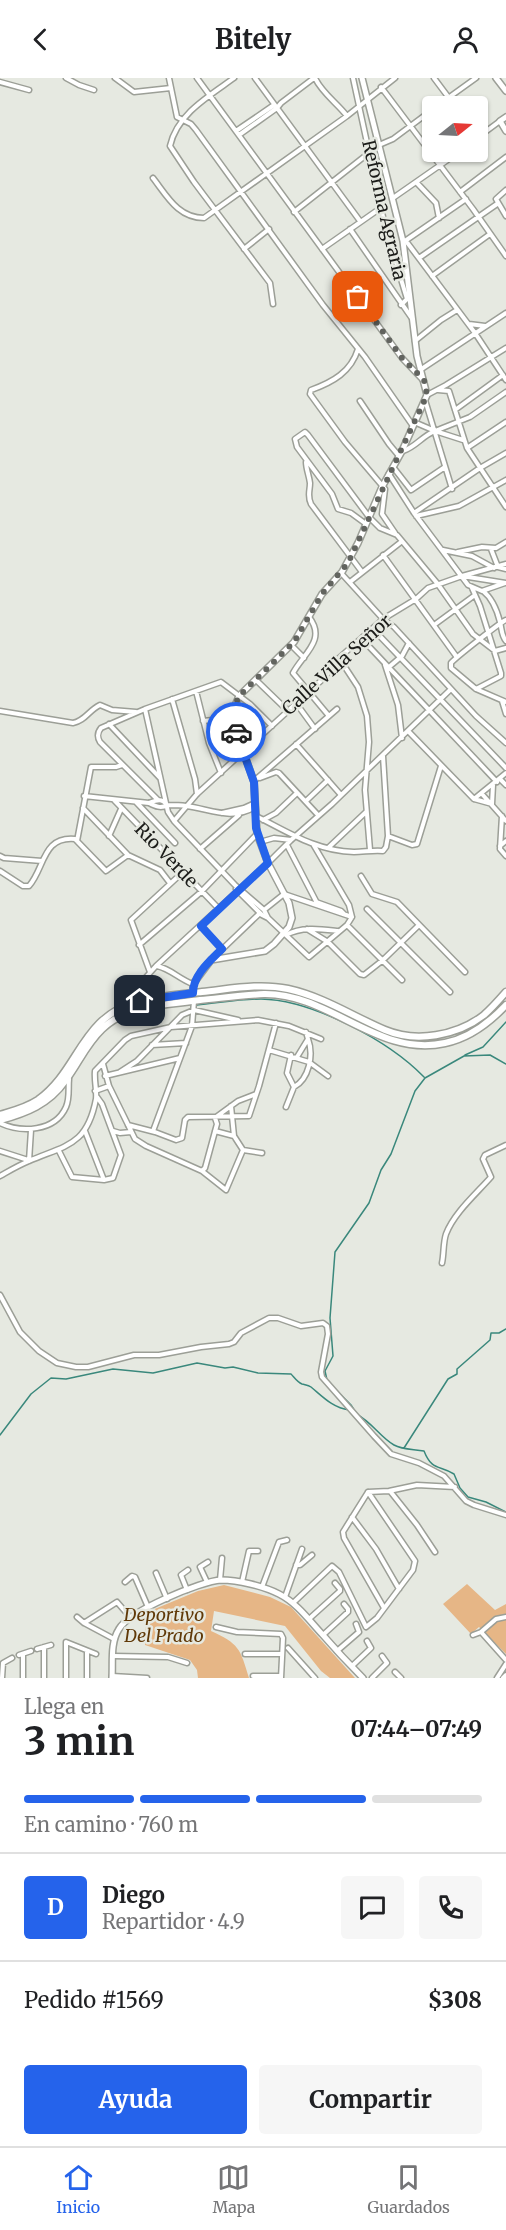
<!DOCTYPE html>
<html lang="es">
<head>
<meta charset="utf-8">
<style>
	:root { --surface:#fff; --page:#f6f6f6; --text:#202124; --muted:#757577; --line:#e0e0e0; --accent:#2563eb }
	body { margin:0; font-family:Merriweather,serif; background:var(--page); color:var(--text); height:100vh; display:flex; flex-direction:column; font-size:22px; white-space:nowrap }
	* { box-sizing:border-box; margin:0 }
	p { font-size:20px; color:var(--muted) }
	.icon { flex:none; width:33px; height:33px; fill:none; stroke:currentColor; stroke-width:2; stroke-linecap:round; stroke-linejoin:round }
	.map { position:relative; height:1600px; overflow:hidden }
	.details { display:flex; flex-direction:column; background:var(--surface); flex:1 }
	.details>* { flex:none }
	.needle { width:39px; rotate:72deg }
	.tools { position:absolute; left:422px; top:18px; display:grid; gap:12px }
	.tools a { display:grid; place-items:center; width:66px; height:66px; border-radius:6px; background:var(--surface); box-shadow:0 2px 4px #0004; font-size:30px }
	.pin { position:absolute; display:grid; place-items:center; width:51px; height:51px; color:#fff; margin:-26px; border-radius:12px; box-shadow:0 3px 9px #0006 }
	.courier { position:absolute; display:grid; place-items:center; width:60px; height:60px; margin:-30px; border:4px solid #2563eb; border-radius:50%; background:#fff; color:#222; box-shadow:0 2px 8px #0007 }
	.summary em { font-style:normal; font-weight:700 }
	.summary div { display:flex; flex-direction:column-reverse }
	.summary { display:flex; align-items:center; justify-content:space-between; height:102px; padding:0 24px }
	h1 { font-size:39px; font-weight:700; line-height:45px }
	.bar { display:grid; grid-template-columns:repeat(4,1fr); gap:9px 6px; align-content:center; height:72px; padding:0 24px }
	.bar i { height:8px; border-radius:4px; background:var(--line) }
	.bar .active { background:var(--accent) }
	.bar p { grid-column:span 4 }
	.line { display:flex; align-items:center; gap:15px; padding:0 24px; border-top:2px solid var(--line) }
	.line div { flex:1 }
	.round { display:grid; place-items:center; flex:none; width:63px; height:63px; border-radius:6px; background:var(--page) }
	.cta { display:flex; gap:12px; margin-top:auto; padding:12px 24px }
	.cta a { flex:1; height:69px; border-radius:6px; background:var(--accent); color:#fff; font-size:24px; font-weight:700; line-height:69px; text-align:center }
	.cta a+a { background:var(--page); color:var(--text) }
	header { display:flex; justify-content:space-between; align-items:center; height:78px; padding:0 24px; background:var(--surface); font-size:27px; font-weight:700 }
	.dock { display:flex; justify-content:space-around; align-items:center; height:84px; border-top:2px solid var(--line); background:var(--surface); font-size:16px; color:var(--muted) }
	.dock a { display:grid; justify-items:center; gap:3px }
	.dock .active { color:var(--accent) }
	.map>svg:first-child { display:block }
</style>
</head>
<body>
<header><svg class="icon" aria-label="back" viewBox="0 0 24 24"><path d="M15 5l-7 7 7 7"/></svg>Bitely<svg class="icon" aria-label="person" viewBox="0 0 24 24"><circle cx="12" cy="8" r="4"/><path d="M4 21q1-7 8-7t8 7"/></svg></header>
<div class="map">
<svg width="506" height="1600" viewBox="0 0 506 1600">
	<rect width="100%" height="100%" fill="#e6e9e1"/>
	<path fill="#e6b686" d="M467 1506 495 1532 506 1526V1576L479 1549 471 1556 443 1526Z
		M224 1507 270 1519 291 1529 355 1600H330L321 1593 285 1548 214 1533 211 1553C239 1566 240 1570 249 1600H198L197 1592 190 1582 145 1567V1535L198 1513Z"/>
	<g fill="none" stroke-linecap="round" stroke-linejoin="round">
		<path stroke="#3a887c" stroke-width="1.5" d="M197 927C218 925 240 921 261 921 313 922 389 963 424 999
			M465 977 483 969 506 944
			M327 1302 325 1293 333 1278 330 1240 335 1174 369 1125 381 1092 391 1076 415 1013 425 1000 464 978 490 977 506 986
			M336 1312 351 1327 356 1335
			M356 1336C372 1344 380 1359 394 1367 403 1372 414 1371 424 1373 432 1393 439 1387 454 1396L460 1410 468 1419 486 1424 506 1434
			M0 1357 31 1316 51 1300 66 1301 113 1291 153 1295 197 1285 225 1290 233 1289 258 1295 291 1296C294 1299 297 1304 302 1306 305 1307 308 1307 311 1309 323 1319 333 1330 349 1332
			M404 1370 448 1301 457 1296V1291L490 1262 491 1255H499L506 1251"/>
		<defs>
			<path id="street" d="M66 0 79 7 94 12
				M115 0 134 14 171 10
				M169 0 177 39 191 46 196 52 323 227 365 279 413 348
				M197 0 402 280 423 302
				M234 0C209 18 177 36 170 68L194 104 270 205 273 226
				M255 0 360 143
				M315 0C322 15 337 25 347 38
				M353 0 385 148 407 221 401 227
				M434 0 455 28
				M0 4 29 12
				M381 9 473 131 506 178
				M437 28 476 0
				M236 53 274 27
				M239 57 277 30 281 25 314 0
				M477 60 500 43
				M153 100C167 118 178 140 204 140L347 38 395 0
				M417 105 436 125 439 140
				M506 112 496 121 506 138
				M460 114 506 79
				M393 120 459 74
				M294 134 379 67 393 61 432 32
				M350 151 411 239
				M405 163 466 121
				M406 163 475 255 506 302
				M244 171 269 151
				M322 171 382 129
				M419 180 497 126
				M432 198 490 156
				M469 246 485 248
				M415 263 441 242 457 232
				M358 271C351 294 333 304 311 312L310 316 345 364 385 411 382 436 395 455
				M420 292 506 235
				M438 312 449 313 467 370 506 429
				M427 317 446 307 506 270
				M425 322 452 411
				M360 323 389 366 399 378
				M455 332 503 297
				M414 344 435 353
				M463 362 435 353 470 339 506 314
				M467 370 506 344
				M403 373C416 369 422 358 435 353
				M306 384C306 391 309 397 310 405 310 413 307 418 311 426L362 494
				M393 389 411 412 445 389
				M389 396 414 435 468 507 482 513 505 505
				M414 435 480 390 506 375
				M416 438 459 428 506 402
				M366 446 351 435 338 431 332 416 297 369 295 361 305 354 308 357 369 439 380 450 397 457 437 505 473 556 495 573 506 570
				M491 471 498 489 506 491
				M443 472 472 478 494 490
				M458 474 482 469 496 470 506 464
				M383 477 456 578
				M341 495 383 541 394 549 476 638 506 665
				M462 498 506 486
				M350 504 401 464
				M472 510 480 528 501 595V598L476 611
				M483 513C492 520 497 532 500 544 502 551 501 557 506 563
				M309 539C327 562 303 576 293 595L329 638
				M506 542C502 543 455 580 451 585V590L476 611 506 624
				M434 547 475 517
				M373 551 506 690
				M362 561 497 704
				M291 567 304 580
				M339 580 358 609 367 638 369 664 365 712 370 772
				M385 587 398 627 402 660
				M389 589 402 578 409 565
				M256 602 287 632
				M196 613 209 665 221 695
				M172 621 195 701 197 716
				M502 623 506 636
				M296 625 315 651
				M145 631 168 734 174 743 235 807 264 832 268 840 309 879 347 847 352 839 349 827 313 766
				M0 633 73 645C85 643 89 632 100 627L112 632 136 634
				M203 643 233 640
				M109 646 160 700
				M409 654 474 721 492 726 493 707
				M296 666 341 717
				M260 700 276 694 279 695 318 737
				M500 701 506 707
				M254 703 337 631
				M482 716 506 743
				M84 718 149 725C157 722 162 720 167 727 174 727 180 727 186 728 210 731 232 743 255 729
				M474 721 506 695
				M114 722 219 831
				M158 722 100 664C97 659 97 655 101 650L145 631 221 604 250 626 272 648
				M306 723 328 702
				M136 724 175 765
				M149 725C155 728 161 731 167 727
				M83 730 128 777 160 792 170 805
				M222 735 244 730 255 725
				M256 738C288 754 316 773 354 774 364 774 373 772 383 773L386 769 388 758 383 678
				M502 738 500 771 506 778
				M263 742 276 735 297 715
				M174 743 197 716 324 600 339 580 383 541 416 521 428 510 462 498 506 505
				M109 758 121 731
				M388 758 412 767 417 766 441 688
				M77 763 91 689H116L122 687
				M260 764 274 760 291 762
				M287 767 317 825
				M500 768 506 763
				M328 770 366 734
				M200 771 239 737
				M0 778 4 780 42 783
				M0 793 23 808H29C45 790 42 758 75 761L106 793 128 777
				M361 798 372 816 397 824 465 894
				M236 811 262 837 268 840
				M316 824 341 833 344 836
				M367 831 450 914
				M264 832 284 816 352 839
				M347 847 402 902
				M201 848 222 871
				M307 851 328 864 360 896 364 897 383 882 419 847
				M286 857C302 848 321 851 338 853
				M139 867 201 814 257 756
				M211 882 260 835
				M157 888C171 891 179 901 193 906
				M150 894 131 842 183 794
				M127 928 129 921 139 907 156 888 268 785 291 762 332 726 451 611
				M152 967 186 965
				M269 972 309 984 328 998
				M297 979 308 961 306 954
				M103 986 109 1008 135 1061 146 1068 202 1093 205 1090 217 1046 215 1040
				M120 994 137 983 182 937 194 932 238 942
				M105 998 180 980
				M294 1009C309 1001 314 977 308 961
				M95 1013 109 1008
				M286 1029 294 1009 287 995 291 977
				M216 1039 238 1023 256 1016
				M0 1045C21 1055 55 1054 66 1029 70 1020 68 1010 69 1001
				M128 1047 155 1054 176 1062 182 1060 185 1042 188 1039 249 1038 259 1008 276 945
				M85 1053 104 1102
				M113 1053 120 1055 131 1054
				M153 1053 192 948 194 923
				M215 1053 234 1058
				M243 1072 262 1075
				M0 1073 28 1082
				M59 1073 72 1099 104 1102 113 1100 121 1077 102 1026 97 1019
				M29 1083 31 1052
				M202 1093 226 1112 243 1072 234 1058 231 1028
				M0 1098C9 1093 19 1087 29 1083 66 1067 87 1068 96 1021 97 1012 94 1003 95 993L125 962 131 958 171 949 258 942 289 948 321 961
				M442 1185C444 1176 443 1165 446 1156 454 1135 476 1116 491 1099L483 1081 485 1077 506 1067
				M0 1217 20 1254 39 1273 57 1285 76 1289H88L134 1277H159L201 1269 229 1266 234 1264 241 1255 269 1240H278L301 1248 323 1245 327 1248 328 1256 321 1294 322 1299 374 1358 391 1376 419 1385 444 1398 466 1423 474 1427 506 1437
				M390 1413 417 1447 435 1474
				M352 1439 376 1471 399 1511
				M296 1487H300L312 1477
				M156 1495 167 1521
				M220 1502 222 1480
				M125 1504 132 1498 135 1499 148 1529
				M207 1504 200 1489 208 1484
				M242 1504 249 1473H258
				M262 1509 279 1464 287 1462
				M187 1512 181 1497 188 1492
				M285 1519 302 1471
				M293 1525 332 1488 339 1494 366 1549 377 1540 413 1492 415 1483 368 1414
				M384 1530 344 1460 343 1454 368 1414 389 1413 417 1407 455 1409
				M77 1539 84 1545 114 1561
				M309 1541 340 1513V1511L335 1505
				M84 1545 117 1524 130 1539
				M216 1549 237 1554 281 1556 283 1560 281 1600
				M481 1554 496 1541 506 1539
				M323 1557 348 1534V1531L344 1526
				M473 1557 481 1554 506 1582
				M288 1570 315 1600
				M37 1571 51 1567
				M87 1573V1600
				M337 1573 359 1554 356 1546
				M23 1576V1600
				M245 1576H282
				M19 1577 31 1573
				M113 1578 168 1579 187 1585
				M352 1588 371 1570 367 1563
				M395 1594 401 1600
				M112 1598 147 1600
				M253 1598H281
				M2 1600 3 1585 12 1580
				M44 1600V1569
				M66 1600V1564L96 1576
				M372 1600 387 1585 382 1578
				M497 1600 506 1586
				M503 1600 506 1597"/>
			<path id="secondary" d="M496 0 506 13
				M506 39 500 43 506 53
				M193 915V906L211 882 265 873 274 866 289 849 292 840 289 825 268 785 257 756 254 704 234 647V630L239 618 294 564 322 516 342 494 358 465 382 409 402 373 427 317 417 278 403 163 362 0
				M112 1600C113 1584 110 1565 119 1551 129 1533 201 1503 221 1502 238 1502 263 1508 279 1516 297 1525 309 1542 322 1556 335 1571 349 1586 363 1600"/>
			<path id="primary" d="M0 1037C13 1033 26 1030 38 1022 80 992 80 939 139 923 160 918 182 916 202 914 231 911 260 905 288 911 324 919 352 938 385 952 416 965 457 958 484 937 492 930 499 922 506 914
				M0 1042C26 1035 49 1026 65 1003 78 986 86 966 102 951 128 926 166 927 200 922 221 920 243 917 264 916 330 915 378 980 445 965 470 960 489 945 506 927"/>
		</defs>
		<use href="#street" stroke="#9c9f97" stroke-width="7"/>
		<use href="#secondary" stroke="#9c9f97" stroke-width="8"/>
		<use href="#primary" stroke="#9c9f97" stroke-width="9"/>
		<use href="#street" stroke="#fff" stroke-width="4"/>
		<use href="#secondary" stroke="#fff" stroke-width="5"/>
		<use href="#primary" stroke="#fff" stroke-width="6"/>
	</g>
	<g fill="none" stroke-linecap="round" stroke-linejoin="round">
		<path stroke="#62645f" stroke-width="6" stroke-dasharray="0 10.8" d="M236 654 233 640 234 630 239 618 294 564 322 516 348 485 427 317 424 302 402 280 358 219"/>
		<path stroke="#2563eb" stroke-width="8" d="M140 923 193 915C193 897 210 883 222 871L201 848 268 785 256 750 254 704 236 654"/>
	</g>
	<g text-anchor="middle" stroke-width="5" stroke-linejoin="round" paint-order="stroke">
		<g font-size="18" fill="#1b1c19" stroke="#e6e9e1">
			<text transform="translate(384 132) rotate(77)" y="6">Reforma Agraria</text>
			<text transform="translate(337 587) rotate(-42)" y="6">Calle Villa Señor</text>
			<text transform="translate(166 777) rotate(46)" y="6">Rio Verde</text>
		</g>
		<g font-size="18" font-style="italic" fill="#603908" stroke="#e6e9e1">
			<text x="164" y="1543">Deportivo<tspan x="164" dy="21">Del Prado</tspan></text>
		</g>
	</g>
</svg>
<div class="tools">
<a><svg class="needle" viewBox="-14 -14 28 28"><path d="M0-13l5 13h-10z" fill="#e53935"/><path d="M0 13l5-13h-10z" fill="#757577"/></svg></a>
</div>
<div class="pin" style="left:358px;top:219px;background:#ea580c"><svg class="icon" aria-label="bag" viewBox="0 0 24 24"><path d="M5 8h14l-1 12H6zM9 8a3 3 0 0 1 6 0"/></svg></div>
<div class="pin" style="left:140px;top:923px;background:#1f2937"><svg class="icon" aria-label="home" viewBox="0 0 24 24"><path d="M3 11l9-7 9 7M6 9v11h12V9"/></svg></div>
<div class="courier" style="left:236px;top:654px"><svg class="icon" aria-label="car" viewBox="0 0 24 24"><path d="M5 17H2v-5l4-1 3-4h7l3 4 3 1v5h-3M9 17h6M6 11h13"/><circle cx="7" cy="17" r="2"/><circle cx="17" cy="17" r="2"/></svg></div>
</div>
<section class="details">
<div class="summary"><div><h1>3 min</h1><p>Llega en</p></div><em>07:44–07:49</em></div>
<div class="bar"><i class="active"></i><i class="active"></i><i class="active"></i><i></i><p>En camino · 760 m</p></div>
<div class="line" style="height:108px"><b class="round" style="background:var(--accent);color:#fff">D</b><div><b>Diego</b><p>Repartidor · 4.9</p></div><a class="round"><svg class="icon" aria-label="chat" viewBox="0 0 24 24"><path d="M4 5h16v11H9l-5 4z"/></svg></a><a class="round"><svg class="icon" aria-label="phone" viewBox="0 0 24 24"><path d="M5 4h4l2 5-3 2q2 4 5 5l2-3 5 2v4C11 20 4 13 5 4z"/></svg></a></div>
<div class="line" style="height:78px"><div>Pedido #1569</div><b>$308</b></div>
<div class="cta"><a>Ayuda</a><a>Compartir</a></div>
</section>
<nav class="dock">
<a class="active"><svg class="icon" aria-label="home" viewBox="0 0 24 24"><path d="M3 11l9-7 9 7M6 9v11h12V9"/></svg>Inicio</a>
<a><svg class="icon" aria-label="map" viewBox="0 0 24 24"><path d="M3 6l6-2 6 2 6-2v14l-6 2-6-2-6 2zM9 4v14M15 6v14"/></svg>Mapa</a>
<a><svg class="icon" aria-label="saved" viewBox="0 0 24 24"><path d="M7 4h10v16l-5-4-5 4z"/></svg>Guardados</a>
</nav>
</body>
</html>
